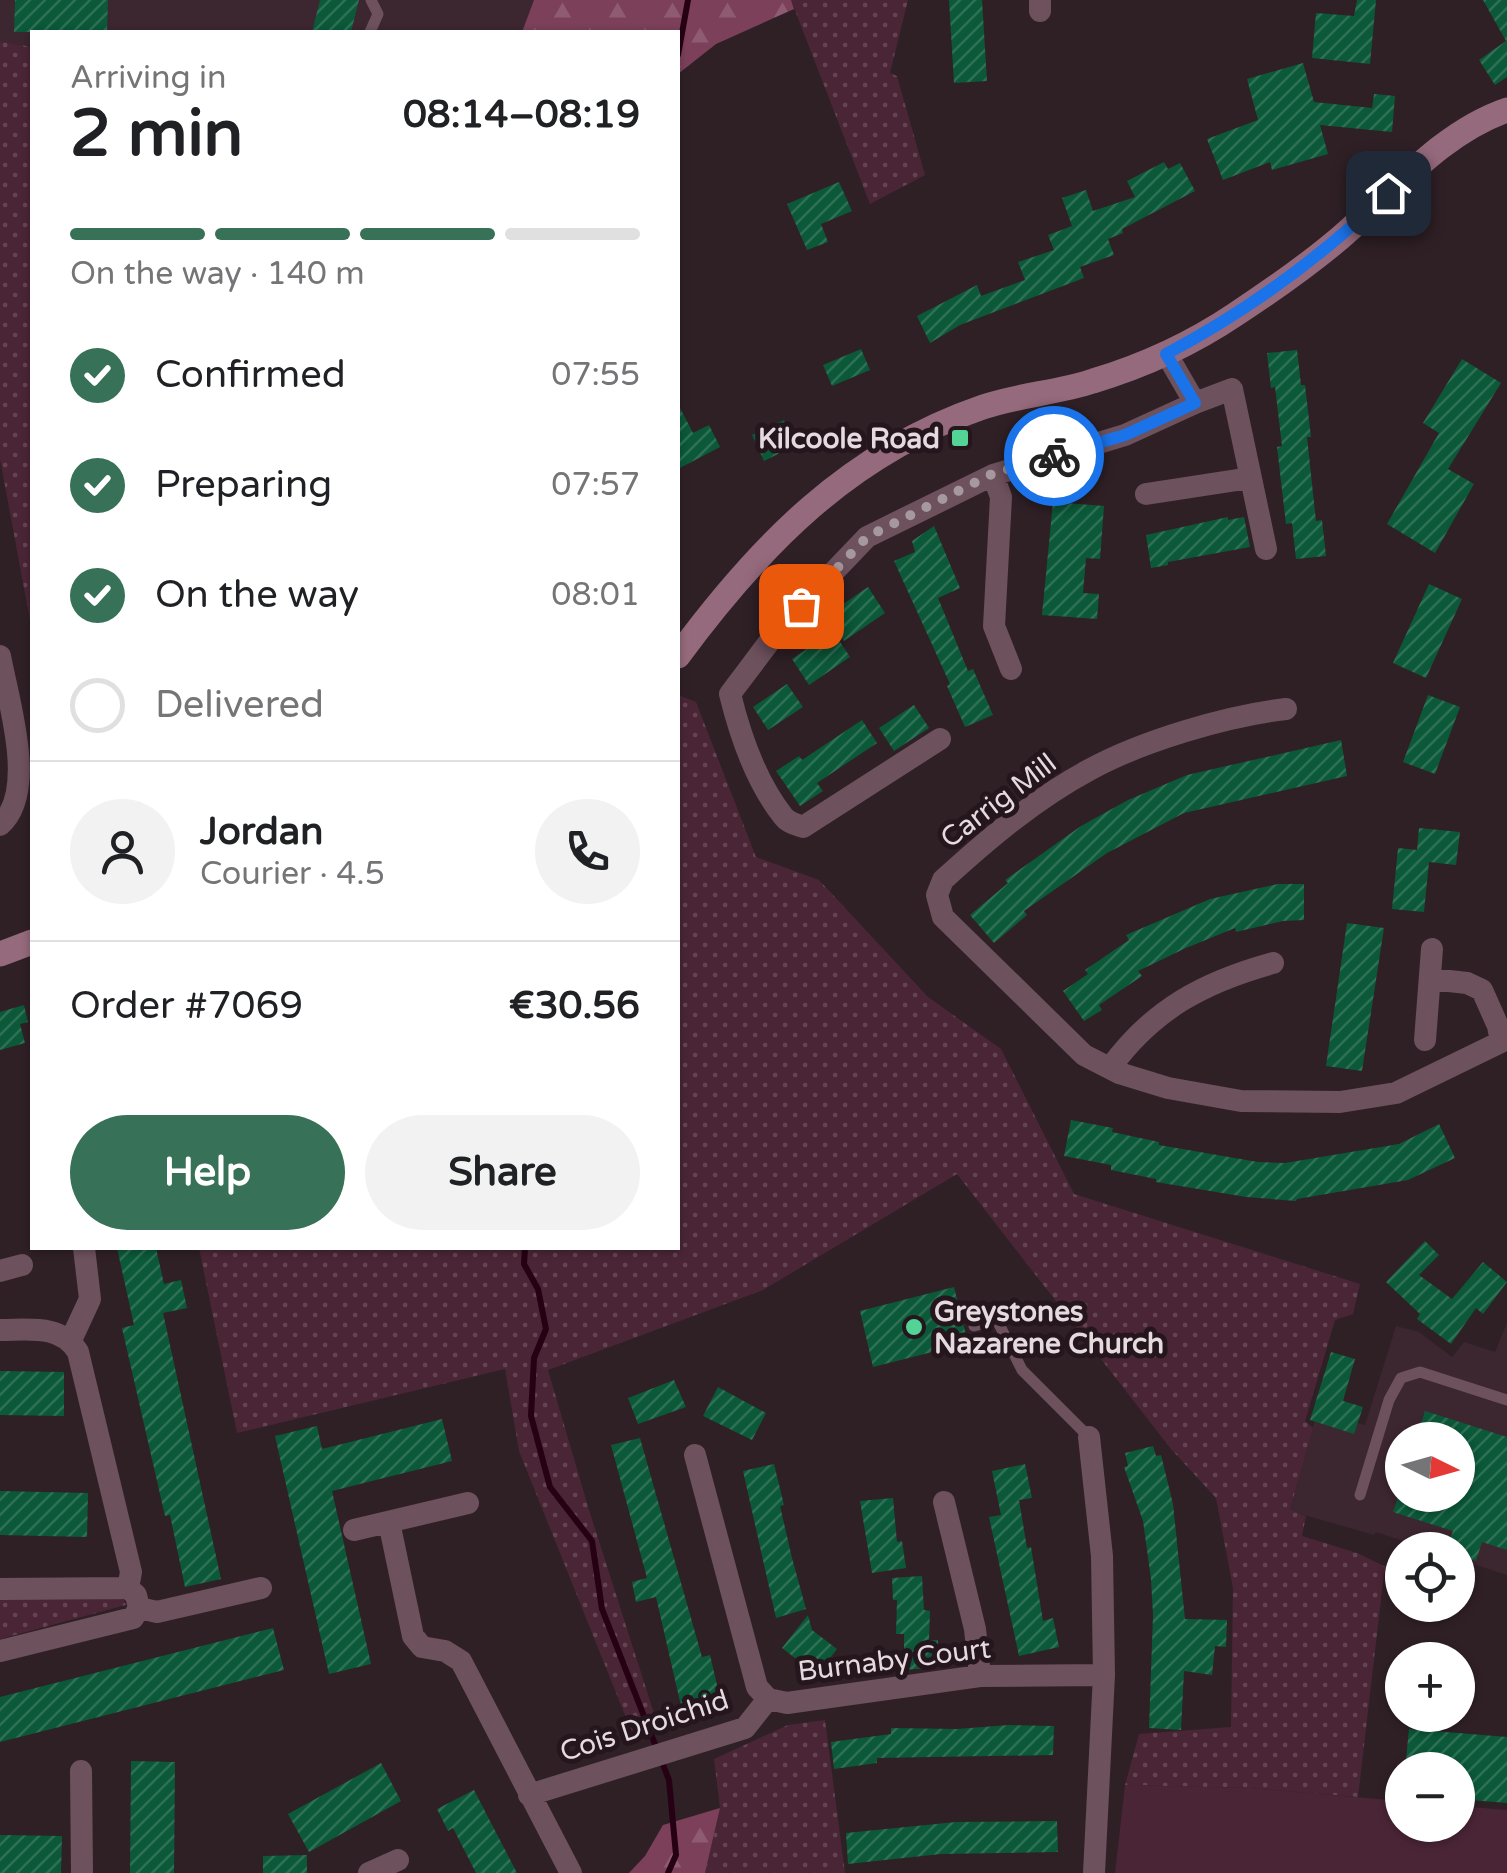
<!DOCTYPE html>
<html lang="en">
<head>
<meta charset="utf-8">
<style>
	:root { --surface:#fff; --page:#f2f2f2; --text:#202124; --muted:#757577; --line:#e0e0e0; --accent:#377157 }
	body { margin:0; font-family:"Varela Round",sans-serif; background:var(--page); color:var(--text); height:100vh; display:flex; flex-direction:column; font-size:38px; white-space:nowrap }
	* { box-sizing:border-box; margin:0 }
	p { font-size:32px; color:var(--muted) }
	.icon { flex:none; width:55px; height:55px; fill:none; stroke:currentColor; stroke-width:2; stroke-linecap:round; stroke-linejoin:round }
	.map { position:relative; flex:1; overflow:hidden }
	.drawer { position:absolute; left:30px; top:30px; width:650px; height:1220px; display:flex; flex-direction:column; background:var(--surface); border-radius:0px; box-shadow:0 2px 8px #0004 }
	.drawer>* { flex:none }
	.needle { width:65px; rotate:95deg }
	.tools { position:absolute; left:1385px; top:1422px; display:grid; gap:20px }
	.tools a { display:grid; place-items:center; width:90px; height:90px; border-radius:50%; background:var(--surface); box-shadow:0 2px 8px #0004; font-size:50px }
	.pin { position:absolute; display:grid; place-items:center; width:85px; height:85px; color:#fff; margin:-42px; border-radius:20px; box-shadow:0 5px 15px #0006 }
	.courier { position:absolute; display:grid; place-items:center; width:100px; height:100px; margin:-50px; border:8px solid #1a73e8; border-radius:50%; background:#fff; color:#222; box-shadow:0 2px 12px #0007 }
	.summary em { font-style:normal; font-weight:800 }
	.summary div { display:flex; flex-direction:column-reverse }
	.summary { display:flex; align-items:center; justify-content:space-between; height:170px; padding:0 40px }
	h1 { font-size:65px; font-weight:800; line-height:75px }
	.bar { display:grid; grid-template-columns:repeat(4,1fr); gap:15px 10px; align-content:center; height:120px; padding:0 40px }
	.bar i { height:12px; border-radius:8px; background:var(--line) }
	.bar .active { background:var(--accent) }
	.bar p { grid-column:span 4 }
	.line { display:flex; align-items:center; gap:25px; padding:0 40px; border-top:2px solid var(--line) }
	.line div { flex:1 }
	.round { display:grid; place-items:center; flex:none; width:105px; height:105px; border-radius:52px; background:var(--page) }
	ol { padding:0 40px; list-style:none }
	li { display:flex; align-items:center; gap:30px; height:110px }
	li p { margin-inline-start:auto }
	li .icon { padding:10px; border-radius:50%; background:var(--accent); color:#fff; stroke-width:4 }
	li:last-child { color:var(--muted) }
	li i { width:55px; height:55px; border:5px solid var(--line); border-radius:50% }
	.cta { display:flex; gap:20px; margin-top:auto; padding:20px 40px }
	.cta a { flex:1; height:115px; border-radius:60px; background:var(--accent); color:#fff; font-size:40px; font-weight:800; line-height:115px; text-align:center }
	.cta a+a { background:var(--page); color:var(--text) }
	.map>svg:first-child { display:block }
</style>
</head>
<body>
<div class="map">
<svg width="1507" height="1873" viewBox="0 0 1507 1873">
	<defs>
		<pattern id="grass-dots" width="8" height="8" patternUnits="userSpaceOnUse" patternTransform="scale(2.5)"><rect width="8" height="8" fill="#4a2536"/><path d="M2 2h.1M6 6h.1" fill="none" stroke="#644453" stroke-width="1.8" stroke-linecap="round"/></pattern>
		<pattern id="forest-firs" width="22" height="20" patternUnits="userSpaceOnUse" patternTransform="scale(2.5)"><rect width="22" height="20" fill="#7c405b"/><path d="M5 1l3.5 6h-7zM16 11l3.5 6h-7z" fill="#8e5b72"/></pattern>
		<pattern id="building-hatch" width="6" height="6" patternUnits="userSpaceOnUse" patternTransform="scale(2.5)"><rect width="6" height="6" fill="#0b5939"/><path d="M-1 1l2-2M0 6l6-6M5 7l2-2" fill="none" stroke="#2e7055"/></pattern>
	</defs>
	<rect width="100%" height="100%" fill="#2f2026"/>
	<path fill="#3c2630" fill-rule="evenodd" d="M0 0H534L522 32H32V47L0 41Z
		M1507 1323V1575L1458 1559V1550H1430L1376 1532 1374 1535 1290 1511 1317 1412 1365 1425 1396 1326 1419 1332 1452 1357 1464 1342 1495 1352ZM1402 1440H1458V1495H1402Z"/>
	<path fill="url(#grass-dots)" d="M791 0H908L890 73 897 76 925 175 870 204Z
		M0 41 32 47V631L0 459Z
		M678 695 696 702 756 857 819 880 928 997 1001 1049 1074 1194 1360 1284 1353 1314 1335 1320 1305 1421 1313 1428 1290 1510 1306 1516 1302 1536 1357 1553 1388 1568 1384 1573 1358 1797 1250 1788 1125 1785 1139 1734 1231 1727 1233 1588 1216 1498 1171 1449 957 1174 763 1290 548 1370 589 1510 659 1729 633 1735 519 1451 505 1369 237 1433 199 1248H678Z
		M0 1599H117L124 1600 126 1605 0 1639Z
		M825 1720 845 1873H705L720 1808 714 1759 788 1725Z"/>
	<path fill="url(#forest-firs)" d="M534 0H791L794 9 716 44 678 74V32H522Z
		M720 1808 705 1873H629L645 1856 663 1825Z"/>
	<path fill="#4a2536" d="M1125 1785 1250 1788 1402 1801V1825H1458V1806L1507 1810V1873H1115Z"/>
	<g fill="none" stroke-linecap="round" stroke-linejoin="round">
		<path stroke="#260114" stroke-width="6" d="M678 55 688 0
			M525 1248 524 1264 538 1289 546 1329 534 1358 531 1416 550 1487 592 1541 602 1609 669 1780 676 1855 668 1873"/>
	</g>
	<path fill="url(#building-hatch)" d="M15 0H108L107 32H14Z
		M320 0H359L351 32H312Z
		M949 0H982L987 81 954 83Z
		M1357 0H1376L1370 64 1312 58 1316 13 1354 16Z
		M1483 0H1507V77L1495 85 1479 60 1506 41Z
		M1303 63 1314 102 1372 108 1374 94 1395 96 1392 132 1320 125 1328 154 1272 170 1270 162 1223 180 1207 139 1258 120 1247 79Z
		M1164 162 1168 169 1180 163 1195 191 1122 229 1123 233 1108 239 1114 255 1080 267 1084 278 960 325 930 343 917 316 977 285 981 296 1025 280 1018 262 1054 250 1048 235 1072 226 1062 198 1086 190 1093 211 1135 197 1127 181Z
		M839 182 852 211 821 224 828 242 807 250 787 204Z
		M861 349 870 370 832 386 823 365Z
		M1297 350 1301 385H1305L1311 437H1307L1316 521 1322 520 1326 556 1296 559 1292 523 1286 524 1277 447 1282 446 1275 387 1271 388 1267 353Z
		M1462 359 1501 383 1448 469 1474 484 1435 553 1387 524 1439 433 1423 423Z
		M678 404 693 433 709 425 720 447 678 469Z
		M784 420 796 445 764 461 752 435Z
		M1053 502 1104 506 1100 559 1086 558 1083 593 1099 594 1097 619 1042 615Z
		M1228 517V520L1244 517 1250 547 1168 562V565L1151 568 1146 535Z
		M934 526 960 588 938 598 968 671 973 669 993 715 965 727 947 686 950 684 894 561 915 552 912 541Z
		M1429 584 1462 599 1426 678 1393 663Z
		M868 587 885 613 844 641 827 615Z
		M833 631 850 657 809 685 792 659Z
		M787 684 803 707 768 730 753 707Z
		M1428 695 1460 707 1435 774 1403 762Z
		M914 705 929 728 894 751 879 728Z
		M862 720 877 743 817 783 823 791 800 806 776 771 799 756 802 760Z
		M1341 740 1347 776 1184 813 1107 853 1024 911 1027 915 994 943 970 915 1008 883 1005 880 1081 826 1128 800 1187 775Z
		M1419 828 1460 832 1456 865 1429 862 1424 912 1392 909 1398 848 1417 850Z
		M1278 884H1304V920L1283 921 1236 932 1235 928 1186 948 1138 971 1142 976 1099 1005 1102 1010 1084 1021 1063 991 1088 974 1085 970 1129 940 1126 935 1210 899Z
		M1347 923 1384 928 1362 1071 1326 1066Z
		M24 1005 28 1022 20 1024 25 1043 0 1050V1012Z
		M1071 1120 1113 1128 1112 1132 1159 1142V1145L1258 1162 1285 1163 1399 1144 1439 1124 1455 1158 1408 1180 1297 1199 1296 1201 1246 1197 1156 1182V1179L1111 1170V1165L1064 1156Z
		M1425 1241 1439 1255 1419 1275 1452 1299 1483 1262 1507 1282 1483 1314 1476 1308 1451 1344 1417 1319 1420 1314 1386 1282Z
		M117 1248H156L164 1284 181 1280 187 1308 163 1313 221 1579 185 1587 170 1515 165 1516 122 1328 134 1325Z
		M954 1287 968 1343 873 1367 860 1311Z
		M1331 1352 1355 1359 1343 1401 1363 1407 1354 1434 1310 1420Z
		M0 1371 64 1372V1416L0 1415Z
		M674 1380 686 1407 638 1424 628 1398Z
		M718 1387 766 1413 752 1440 703 1416Z
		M1425 1411 1507 1437V1550L1482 1542 1476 1561 1458 1555V1550H1446L1453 1531 1393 1512 1399 1495H1458V1440H1416Z
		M442 1419 452 1461 332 1491 371 1664 329 1674 275 1436 317 1426 322 1449Z
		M640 1438 702 1657 710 1655 720 1698 681 1706 656 1597 636 1602 632 1582 647 1578 611 1445Z
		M1153 1446 1156 1456 1161 1455 1173 1504 1185 1619 1227 1620 1226 1647 1215 1646 1212 1675 1184 1671 1181 1730 1149 1728 1153 1615 1151 1579 1143 1521 1124 1467 1128 1466 1125 1453Z
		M774 1464 784 1505 780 1506 792 1558 806 1609 776 1618 743 1471Z
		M1025 1464 1032 1498 1019 1500 1027 1548 1031 1547 1043 1621 1053 1618 1059 1647 1019 1656 989 1517 1001 1515 992 1471Z
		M0 1491 88 1493 87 1537 0 1535Z
		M893 1498 897 1542 902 1541 906 1568 872 1573 860 1501Z
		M922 1576 924 1610 930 1611 929 1640H938V1667L904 1670V1634H896L897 1600H893L892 1578Z
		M808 1615 812 1630 837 1649 817 1675 782 1648Z
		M273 1628 284 1670 0 1742V1697Z
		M1009 1725 1054 1726 1053 1755 877 1758V1763L834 1769 831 1742 891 1734V1728L957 1729Z
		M1409 1729 1507 1737V1803L1458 1799V1770H1405Z
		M131 1761 175 1762 174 1873H130Z
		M381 1763 401 1801 309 1852 288 1814Z
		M474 1790 517 1873H476L453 1828 448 1831 437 1809Z
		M1057 1821 1058 1852 941 1854 848 1864 846 1833 956 1822Z
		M0 1835 62 1836 61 1873H0Z
		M307 1855V1873H263V1856Z"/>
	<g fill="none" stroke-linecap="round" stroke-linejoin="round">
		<path stroke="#6d515d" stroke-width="11" d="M370 32 378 14 371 0
			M974 1326 997 1320 1022 1370 1089 1437
			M1360 1495 1389 1400 1401 1378 1420 1372 1507 1400"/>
		<path stroke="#6d515d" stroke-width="22" d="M1040 0V11
			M1195 403 1232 389 1266 549
			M993 475 1001 497 994 626 1011 669
			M1146 494 1250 478
			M0 656C8 700 38 792 0 825
			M1286 709C1226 716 1142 741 1089 770 1035 799 988 839 943 880L937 895 943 917 1084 1055 1119 1073 1168 1088 1241 1101 1340 1102 1396 1093 1507 1039
			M940 739 803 827C796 824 788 823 783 816 757 783 740 735 730 694L779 629 867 537 993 475 1125 435 1195 403 1166 353
			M1431 979 1467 983 1482 990 1498 1026 1501 1041
			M1425 1040 1432 949
			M1110 1068C1153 1009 1204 982 1273 963
			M0 1271 22 1265
			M0 1330C29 1330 61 1324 78 1352L131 1572 128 1588
			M71 1340 90 1299 84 1248
			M1089 1437 1102 1556 1104 1675 1094 1873
			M695 1455 757 1687 768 1699 787 1703 980 1676 1104 1675
			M944 1502 975 1629 980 1676
			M389 1522 413 1636 422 1647 445 1651 461 1661 571 1873
			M354 1530 468 1503
			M0 1589 128 1588 136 1595 139 1608 133 1618 0 1651
			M139 1608 157 1612 261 1588
			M81 1771 82 1873
			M529 1795 745 1728 768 1699
			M369 1873 398 1860"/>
		<path stroke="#956a7c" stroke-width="25" d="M678 656C760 545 849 453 983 407 1018 395 1057 393 1093 381 1143 366 1193 343 1236 314 1271 291 1308 265 1340 238 1393 193 1440 133 1507 110
			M0 954 32 942"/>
	</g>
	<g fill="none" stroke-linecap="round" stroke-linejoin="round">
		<path stroke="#a5999e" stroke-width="10" stroke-dasharray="0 18" d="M801 606 867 537 992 474 1054 456"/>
		<path stroke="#1a73e8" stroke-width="12" d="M1054 456 1125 435 1195 403 1166 354C1248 311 1322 256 1388 193"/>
	</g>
	<g fill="#53d396" stroke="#25161d" stroke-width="4">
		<rect x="950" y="428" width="20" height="20" rx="5"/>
		<circle cx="914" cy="1327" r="10"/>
	</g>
	<g text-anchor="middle" stroke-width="10" stroke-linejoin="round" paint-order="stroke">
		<g font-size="28" font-weight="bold" fill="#e5dade" stroke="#25161d" text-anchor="end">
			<text x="940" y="448">Kilcoole Road</text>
			<text x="934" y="1321" text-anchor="start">Greystones<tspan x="934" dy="32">Nazarene Church</tspan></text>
		</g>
		<g font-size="28" fill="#e5dade" stroke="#25161d">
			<text transform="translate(998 800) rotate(-37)" y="10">Carrig Mill</text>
			<text transform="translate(894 1659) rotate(-7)" y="10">Burnaby Court</text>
			<text transform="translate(644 1725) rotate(-18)" y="10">Cois Droichid</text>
		</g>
	</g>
</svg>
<div class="tools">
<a><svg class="needle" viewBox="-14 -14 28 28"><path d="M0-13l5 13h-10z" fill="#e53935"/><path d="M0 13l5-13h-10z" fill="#757577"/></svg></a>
<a><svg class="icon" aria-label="locate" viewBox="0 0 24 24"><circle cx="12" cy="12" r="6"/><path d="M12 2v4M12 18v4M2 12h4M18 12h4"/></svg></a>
<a>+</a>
<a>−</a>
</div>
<div class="pin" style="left:801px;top:606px;background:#ea580c"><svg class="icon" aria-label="bag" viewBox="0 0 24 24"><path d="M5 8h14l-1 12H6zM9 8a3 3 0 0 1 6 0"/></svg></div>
<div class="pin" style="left:1388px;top:193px;background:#1f2937"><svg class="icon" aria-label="home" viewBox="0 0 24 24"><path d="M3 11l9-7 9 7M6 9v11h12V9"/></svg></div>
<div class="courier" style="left:1054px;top:456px"><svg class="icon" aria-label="bike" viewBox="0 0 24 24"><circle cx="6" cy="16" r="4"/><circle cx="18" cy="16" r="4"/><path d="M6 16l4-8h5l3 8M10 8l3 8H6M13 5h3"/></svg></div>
<section class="drawer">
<div class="summary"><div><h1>2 min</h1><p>Arriving in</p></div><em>08:14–08:19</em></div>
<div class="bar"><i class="active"></i><i class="active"></i><i class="active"></i><i></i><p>On the way · 140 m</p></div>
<ol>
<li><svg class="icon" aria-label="check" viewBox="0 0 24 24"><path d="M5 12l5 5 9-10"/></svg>Confirmed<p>07:55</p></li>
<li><svg class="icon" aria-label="check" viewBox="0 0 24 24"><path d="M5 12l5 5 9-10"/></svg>Preparing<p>07:57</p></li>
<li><svg class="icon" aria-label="check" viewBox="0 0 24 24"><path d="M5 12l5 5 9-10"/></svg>On the way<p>08:01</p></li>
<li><i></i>Delivered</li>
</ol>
<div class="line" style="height:180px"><a class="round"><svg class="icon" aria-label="person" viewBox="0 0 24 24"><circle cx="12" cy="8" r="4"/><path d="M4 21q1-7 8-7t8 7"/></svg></a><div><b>Jordan</b><p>Courier · 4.5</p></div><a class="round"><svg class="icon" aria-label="phone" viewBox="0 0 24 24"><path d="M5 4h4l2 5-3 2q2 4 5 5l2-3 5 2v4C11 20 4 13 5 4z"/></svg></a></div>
<div class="line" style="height:130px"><div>Order #7069</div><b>€30.56</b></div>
<div class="cta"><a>Help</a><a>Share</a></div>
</section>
</div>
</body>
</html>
